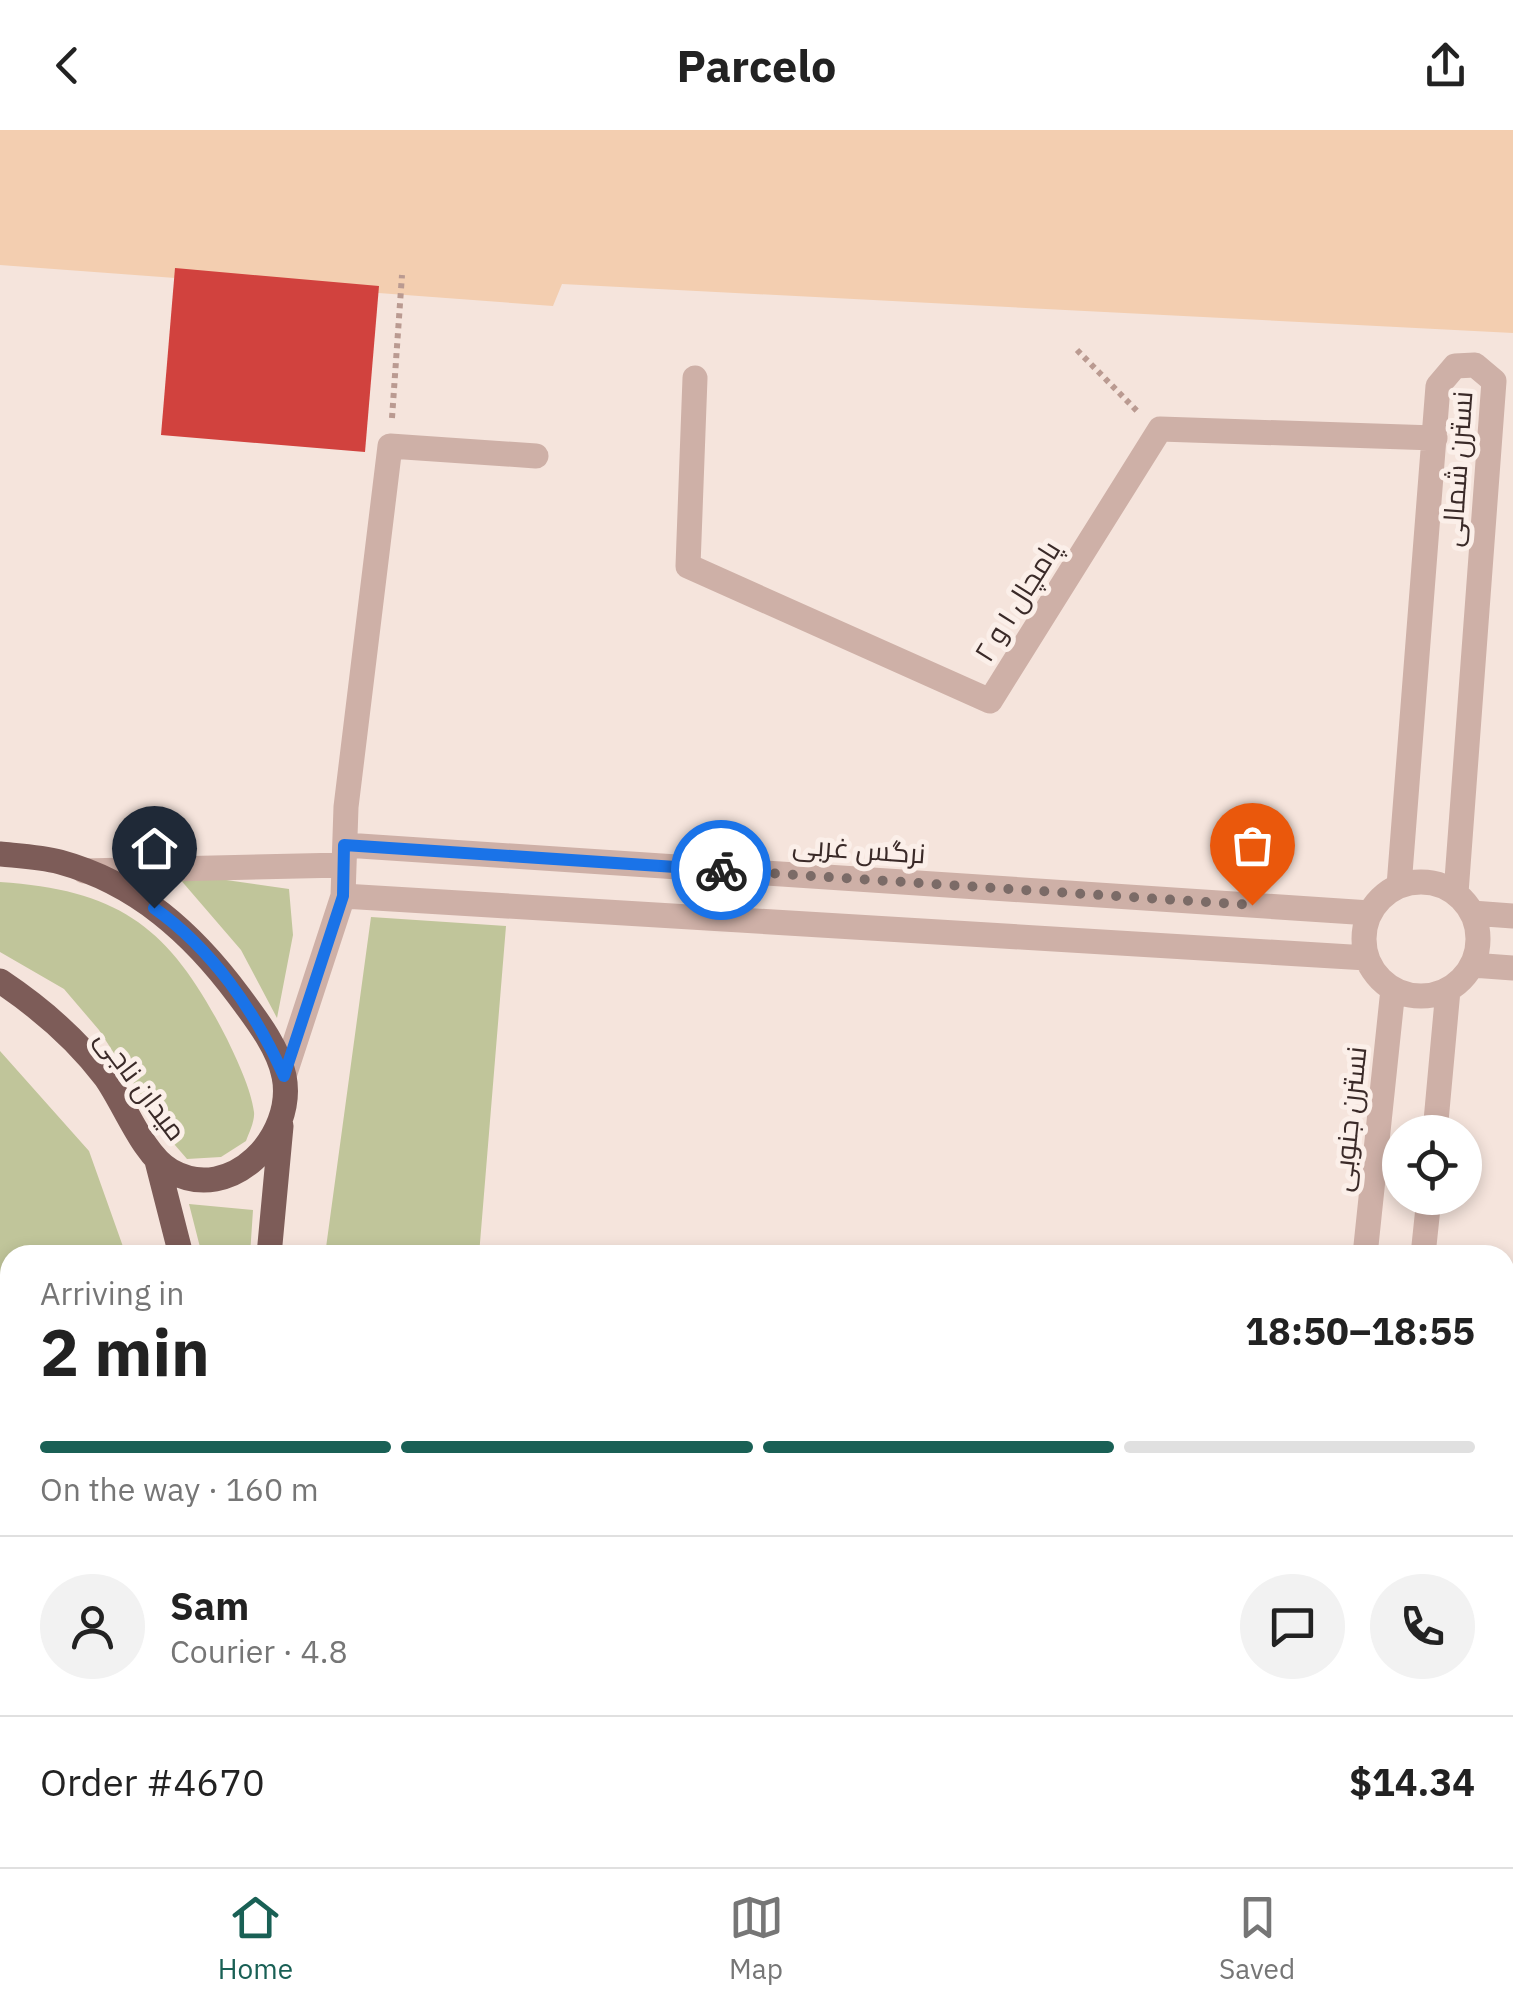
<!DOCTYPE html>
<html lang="en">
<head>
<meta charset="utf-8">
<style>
	:root { --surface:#fff; --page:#f2f2f2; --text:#222; --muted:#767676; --line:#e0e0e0; --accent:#196055 }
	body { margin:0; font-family:"IBM Plex Sans",Cairo,sans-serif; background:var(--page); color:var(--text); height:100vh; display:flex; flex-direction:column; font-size:38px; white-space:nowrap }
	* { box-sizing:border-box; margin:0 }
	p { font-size:32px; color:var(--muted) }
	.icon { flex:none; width:55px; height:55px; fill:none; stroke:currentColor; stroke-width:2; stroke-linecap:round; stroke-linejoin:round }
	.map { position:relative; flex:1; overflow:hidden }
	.side { position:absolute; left:0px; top:1115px; width:1515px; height:622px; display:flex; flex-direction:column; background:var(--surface); border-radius:30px 30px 0 0; box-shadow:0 5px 15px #0003 }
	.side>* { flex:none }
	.tools { position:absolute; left:1382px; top:985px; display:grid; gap:20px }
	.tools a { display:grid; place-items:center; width:100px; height:100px; border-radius:50%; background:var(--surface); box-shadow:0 5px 15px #0003; font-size:50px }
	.pin { position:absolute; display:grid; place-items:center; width:85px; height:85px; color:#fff; margin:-102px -42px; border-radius:50% 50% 50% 0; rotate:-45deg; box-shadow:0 0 10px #0007 }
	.pin .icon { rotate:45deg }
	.courier { position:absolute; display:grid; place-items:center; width:100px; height:100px; margin:-50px; border:8px solid #1a73e8; border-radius:50%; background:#fff; color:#222; box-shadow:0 2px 12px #0007 }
	.summary em { font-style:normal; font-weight:700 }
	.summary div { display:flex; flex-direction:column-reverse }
	.summary { display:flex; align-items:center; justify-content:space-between; height:170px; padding:0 40px }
	h1 { font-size:65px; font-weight:700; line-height:75px }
	.bar { display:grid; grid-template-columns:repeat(4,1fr); gap:15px 10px; align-content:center; height:120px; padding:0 40px }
	.bar i { height:12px; border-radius:8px; background:var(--line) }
	.bar .current { background:var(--accent) }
	.bar p { grid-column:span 4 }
	.line { display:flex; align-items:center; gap:25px; padding:0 40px; border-top:2px solid var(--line) }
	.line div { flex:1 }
	.round { display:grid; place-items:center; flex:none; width:105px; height:105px; border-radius:52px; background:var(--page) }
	header { display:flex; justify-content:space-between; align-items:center; height:130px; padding:0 40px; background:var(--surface); font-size:45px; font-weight:700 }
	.tab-bar { display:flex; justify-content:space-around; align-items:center; height:140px; border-top:2px solid var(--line); background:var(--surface); font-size:28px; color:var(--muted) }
	.tab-bar a { display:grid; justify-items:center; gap:5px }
	.tab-bar .current { color:var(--accent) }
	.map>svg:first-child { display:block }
</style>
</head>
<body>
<header><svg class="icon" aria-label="back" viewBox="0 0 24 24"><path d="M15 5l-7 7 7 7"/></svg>Parcelo<svg class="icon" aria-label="share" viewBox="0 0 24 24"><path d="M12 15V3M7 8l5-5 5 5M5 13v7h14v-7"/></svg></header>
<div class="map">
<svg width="1513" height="1737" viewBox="0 0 1513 1737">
	<rect width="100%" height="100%" fill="#f5e4dc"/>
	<path fill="#c0c59a" d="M198 746 289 759 293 805 277 888 241 820 179 748Z
		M0 752C124 760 172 801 227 909 237 930 251 959 254 982 255 991 249 1003 246 1011L221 1027 187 1029 168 1007 99 900 64 859 0 822Z
		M371 787 506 796 479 1125H325Z
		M0 921 89 1021 126 1125H10V1623L0 1622Z
		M189 1074 253 1080 250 1125H202Z"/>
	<path fill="#f3ceb0" d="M0 0H1513V203L562 154 553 176 0 135Z"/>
	<path fill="#d1423e" d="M175 138 379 156 365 322 161 305Z"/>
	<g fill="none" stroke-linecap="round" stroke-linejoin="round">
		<path stroke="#ba9a91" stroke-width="6" stroke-dasharray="5 5" stroke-linecap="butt" d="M1077 220 1139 283
			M392 288 402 145"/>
		<path stroke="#ceb0a7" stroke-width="25" d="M695 248 688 436 990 571 1160 299 1435 308
			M345 715 1370 783
			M84 741 344 735
			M1364 809a57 57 0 1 1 114 0a57 57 0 1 1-114 0Z
			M1399 756 1438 256 1455 236 1475 235 1494 251 1456 763
			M343 766 1367 828
			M1472 783 1513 786
			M1472 835 1513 838
			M284 946 343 766 346 677 390 316 536 326
			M1435 1002 1448 860
			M1365 1125 1393 859
			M1423 1125 1429 1068
			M1505 1268 1513 1269
			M1505 1560 1513 1561
			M0 1641 10 1642"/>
		<path stroke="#7d5c58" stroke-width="25" d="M0 724C20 726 41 727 60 732 137 753 193 804 239 866 256 889 278 917 284 946 296 1006 231 1075 171 1041 143 1025 125 975 106 948 78 911 39 877 0 851
			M157 1031 181 1125
			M269 1125 281 996
			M210 1728 215 1737
			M285 1728 290 1737"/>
	</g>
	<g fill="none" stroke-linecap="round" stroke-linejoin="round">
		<path stroke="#7b6b67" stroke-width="10" stroke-dasharray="0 18" d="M721 740 1252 775"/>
		<path stroke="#1a73e8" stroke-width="12" d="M154 778C212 819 255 881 284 946L343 766 344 715 721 740"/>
	</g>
	<g text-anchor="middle" stroke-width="10" stroke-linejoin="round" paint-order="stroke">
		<g font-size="28" fill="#3a2a28" stroke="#fbefe9">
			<text transform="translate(1457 339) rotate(-86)" y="10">نسترن شمالی</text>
			<text transform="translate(1017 471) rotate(-58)" y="10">پامچال ۱ و ۲</text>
			<text transform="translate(859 719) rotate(4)" y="10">نرگس غربی</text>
			<text transform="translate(141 955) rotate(53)" y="10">میدان ناجی</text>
			<text transform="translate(1349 989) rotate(-84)" y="10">نسترن جنوبی</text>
		</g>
	</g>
</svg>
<div class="tools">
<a><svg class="icon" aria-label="locate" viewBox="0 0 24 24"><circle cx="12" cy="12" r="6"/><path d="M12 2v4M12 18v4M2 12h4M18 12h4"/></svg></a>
</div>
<div class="pin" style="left:1252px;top:775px;background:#ea580c"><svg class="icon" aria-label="bag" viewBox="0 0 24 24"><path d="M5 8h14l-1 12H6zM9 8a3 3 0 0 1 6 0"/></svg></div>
<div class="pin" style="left:154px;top:778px;background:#1f2937"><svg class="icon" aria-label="home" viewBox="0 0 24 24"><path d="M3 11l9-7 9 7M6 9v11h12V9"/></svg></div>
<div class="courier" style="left:721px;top:740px"><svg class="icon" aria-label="bike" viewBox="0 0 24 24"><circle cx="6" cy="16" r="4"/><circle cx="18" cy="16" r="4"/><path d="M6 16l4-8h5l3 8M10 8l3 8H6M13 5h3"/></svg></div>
<section class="side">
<div class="summary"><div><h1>2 min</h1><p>Arriving in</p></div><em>18:50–18:55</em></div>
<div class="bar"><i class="current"></i><i class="current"></i><i class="current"></i><i></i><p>On the way · 160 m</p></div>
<div class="line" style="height:180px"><a class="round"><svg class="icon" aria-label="person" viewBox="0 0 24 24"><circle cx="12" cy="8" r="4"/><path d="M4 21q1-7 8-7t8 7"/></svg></a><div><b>Sam</b><p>Courier · 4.8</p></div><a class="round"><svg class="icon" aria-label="chat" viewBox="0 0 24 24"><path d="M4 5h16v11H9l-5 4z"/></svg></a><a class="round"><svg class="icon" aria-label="phone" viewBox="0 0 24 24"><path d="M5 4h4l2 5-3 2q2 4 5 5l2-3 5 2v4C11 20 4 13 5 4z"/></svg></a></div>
<div class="line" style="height:130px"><div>Order #4670</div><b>$14.34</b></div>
</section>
</div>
<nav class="tab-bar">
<a class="current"><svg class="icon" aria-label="home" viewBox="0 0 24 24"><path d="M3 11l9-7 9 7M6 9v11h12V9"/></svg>Home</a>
<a><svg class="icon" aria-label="map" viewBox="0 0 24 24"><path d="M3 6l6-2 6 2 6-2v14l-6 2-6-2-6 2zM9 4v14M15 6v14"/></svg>Map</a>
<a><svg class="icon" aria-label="saved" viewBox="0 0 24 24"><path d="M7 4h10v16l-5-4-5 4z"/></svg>Saved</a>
</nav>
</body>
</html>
